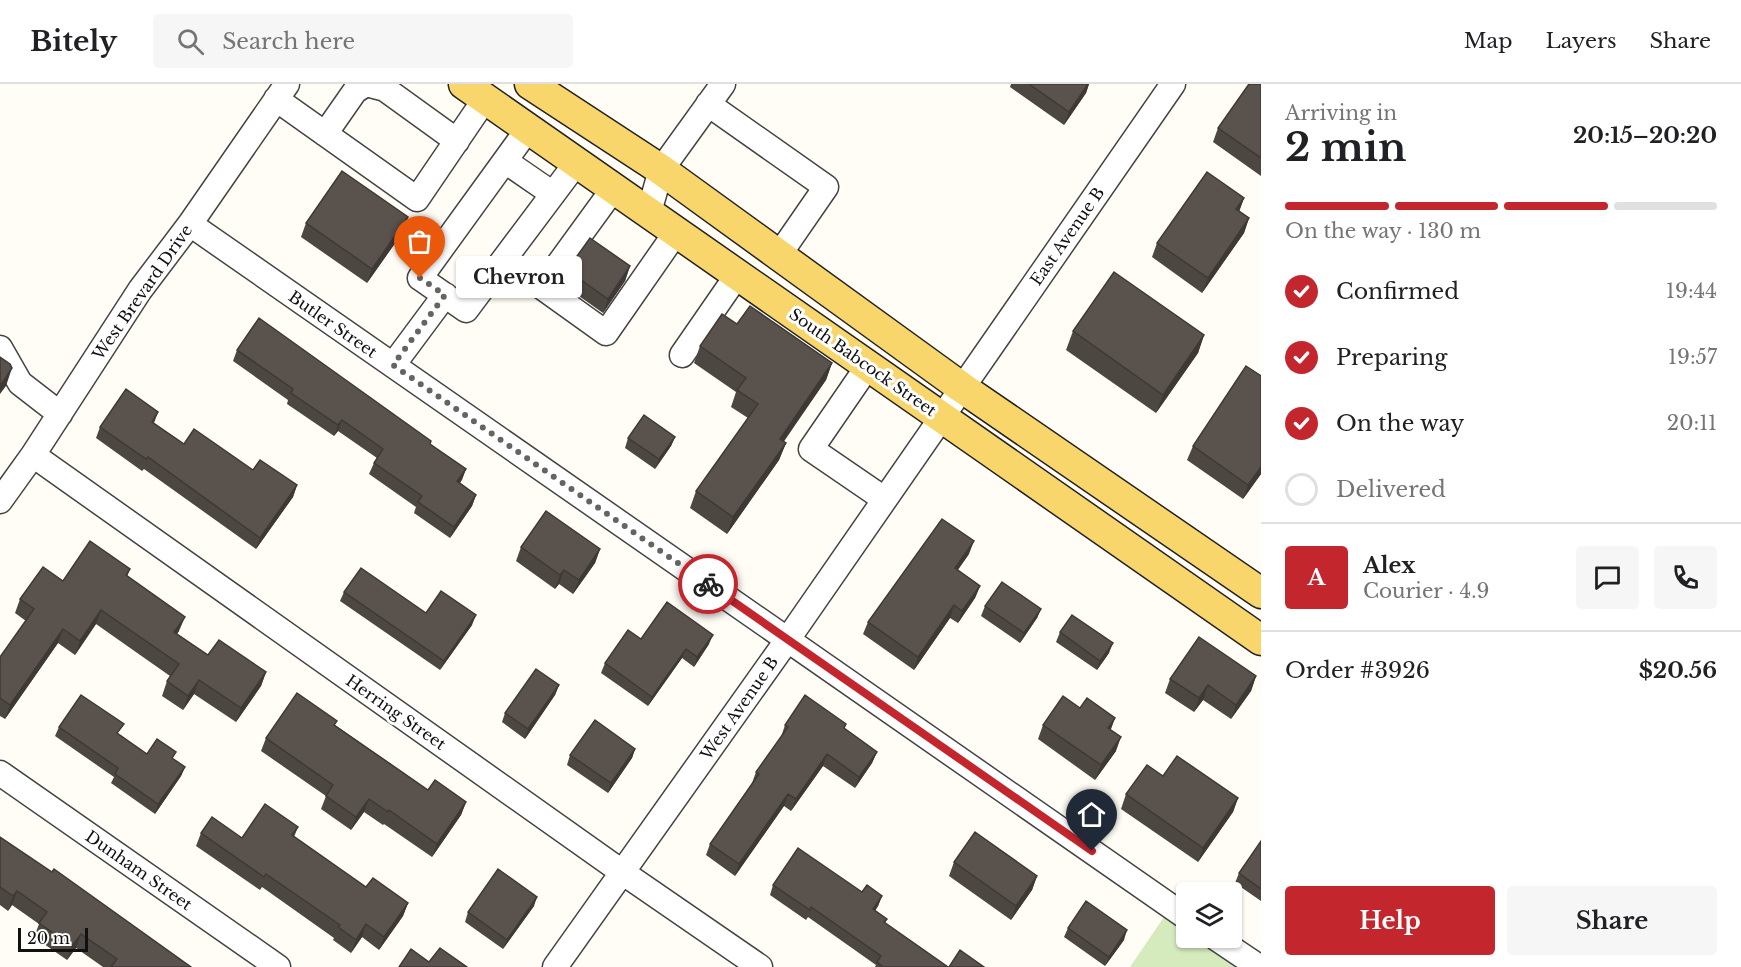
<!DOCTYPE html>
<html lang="en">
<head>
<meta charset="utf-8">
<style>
	:root { --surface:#fff; --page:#f6f6f6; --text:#202124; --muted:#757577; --line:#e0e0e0; --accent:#c4262e }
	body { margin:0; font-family:"Libre Baskerville",serif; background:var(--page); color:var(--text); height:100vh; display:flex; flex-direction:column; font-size:22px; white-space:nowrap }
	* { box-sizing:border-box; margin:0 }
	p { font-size:20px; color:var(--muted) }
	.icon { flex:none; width:33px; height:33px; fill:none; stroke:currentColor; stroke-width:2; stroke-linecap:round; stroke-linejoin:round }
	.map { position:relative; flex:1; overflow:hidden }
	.side { display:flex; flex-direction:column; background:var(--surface); width:480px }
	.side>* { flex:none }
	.fabs { position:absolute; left:1176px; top:798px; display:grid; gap:12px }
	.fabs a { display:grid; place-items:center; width:66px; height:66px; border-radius:6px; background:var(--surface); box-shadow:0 2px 4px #0004; font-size:30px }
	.scale { position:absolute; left:18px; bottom:15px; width:70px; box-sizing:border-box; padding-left:6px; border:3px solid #111; border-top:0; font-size:16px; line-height:21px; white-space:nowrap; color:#111; -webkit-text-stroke:4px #fff; paint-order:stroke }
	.pin { position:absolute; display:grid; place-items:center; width:51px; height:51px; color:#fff; margin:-62px -26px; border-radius:50% 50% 50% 0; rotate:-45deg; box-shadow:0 0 6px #0007 }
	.pin .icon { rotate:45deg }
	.courier { position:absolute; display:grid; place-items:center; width:60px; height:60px; margin:-30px; border:4px solid #c4262e; border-radius:50%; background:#fff; color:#222; box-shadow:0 2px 8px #0007 }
	.bubble { position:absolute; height:42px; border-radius:6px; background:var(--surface); box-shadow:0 2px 4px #0004; font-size:20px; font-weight:700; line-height:42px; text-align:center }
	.headline em { font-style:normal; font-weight:700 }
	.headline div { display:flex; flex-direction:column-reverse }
	.headline { display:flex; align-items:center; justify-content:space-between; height:102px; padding:0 24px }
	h1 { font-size:39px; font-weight:700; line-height:45px }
	.bar { display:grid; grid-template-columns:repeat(4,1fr); gap:9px 6px; align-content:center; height:72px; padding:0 24px }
	.bar i { height:8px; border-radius:4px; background:var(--line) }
	.bar .selected { background:var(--accent) }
	.bar p { grid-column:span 4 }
	.line { display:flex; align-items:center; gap:15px; padding:0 24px; border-top:2px solid var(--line) }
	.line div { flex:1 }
	.round { display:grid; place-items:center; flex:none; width:63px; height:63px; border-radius:6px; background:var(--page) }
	ol { padding:0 24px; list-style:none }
	li { display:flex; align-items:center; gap:18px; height:66px }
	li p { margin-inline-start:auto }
	li .icon { padding:6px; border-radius:50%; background:var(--accent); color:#fff; stroke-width:4 }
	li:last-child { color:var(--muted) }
	li i { width:33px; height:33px; border:3px solid var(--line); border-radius:50% }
	.cta { display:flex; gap:12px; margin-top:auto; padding:12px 24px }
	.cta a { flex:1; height:69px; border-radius:6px; background:var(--accent); color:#fff; font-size:24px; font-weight:700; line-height:69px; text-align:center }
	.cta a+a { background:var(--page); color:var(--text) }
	header { display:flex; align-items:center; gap:36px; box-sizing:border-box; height:84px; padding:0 30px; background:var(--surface); border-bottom:2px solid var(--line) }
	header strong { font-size:28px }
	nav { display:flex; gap:33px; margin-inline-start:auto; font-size:21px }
	.search { width:420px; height:54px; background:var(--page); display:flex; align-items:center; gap:15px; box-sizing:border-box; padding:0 21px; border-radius:6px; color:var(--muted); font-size:22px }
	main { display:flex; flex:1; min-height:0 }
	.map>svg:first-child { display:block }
</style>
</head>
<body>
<header>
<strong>Bitely</strong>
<div class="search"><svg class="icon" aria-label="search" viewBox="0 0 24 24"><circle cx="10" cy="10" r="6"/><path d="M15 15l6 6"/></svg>Search here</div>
<nav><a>Map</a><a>Layers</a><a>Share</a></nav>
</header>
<main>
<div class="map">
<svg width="1261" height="883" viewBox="0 0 1261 883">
	<rect width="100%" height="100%" fill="#fffdf5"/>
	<path fill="#d5ebbd" d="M1164 833 1186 848V854H1194L1237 883H1130Z"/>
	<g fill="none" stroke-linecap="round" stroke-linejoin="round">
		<defs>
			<path id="minor" d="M276 15 417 115 485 15
				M708 20 826 103 779 171
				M528 45 420 194 466 226 577 78
				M325 50 355 7 366 0 385 5 457 57
				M505 77 553 110
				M649 128 661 86 723 0
				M190 140 1186 833
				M504 176 606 249 677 147
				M542 203 614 104
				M0 264 20 299 60 330
				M682 271 738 190
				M393 281 445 211
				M868 282 811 365 884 415
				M33 371 622 788 760 883
				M0 417 33 371 140 206 190 140 287 0
				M0 689 278 883
				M1216 854 1259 883
				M555 883 788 555 1173 0"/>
			<path id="major" d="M464 0 1261 556
				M530 0 660 85 961 303 1261 509"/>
		</defs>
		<use href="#minor" stroke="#444" stroke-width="27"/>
		<use href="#major" stroke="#222" stroke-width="33"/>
		<use href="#minor" stroke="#fff" stroke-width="24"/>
		<use href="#major" stroke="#f9d66b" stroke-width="30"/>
	</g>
	<path fill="#4d4742" d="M1011 0H1089L1086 9 1064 41 1010 3Z
		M1261 0V92L1213 58 1218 44Z
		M1244 114 1239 127 1249 134 1244 149 1202 209 1152 173 1157 159Z
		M408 133 403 148 367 199 301 153 306 139Z
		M630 182 625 197 603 229 562 200 567 186Z
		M737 240 832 279 826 296 783 357 786 359 779 376 727 450 690 424 696 407 748 334 731 323 736 308 694 279 700 262Z
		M1073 247 1204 251 1198 269 1156 329 1066 266Z
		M237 266 431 357 430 360 466 385 460 399 476 411 472 422 450 454 414 429 416 423 369 390 374 379 377 374 338 347 334 352 287 320 288 316 233 277Z
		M1261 292V390L1243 415 1187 376 1193 362Z
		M154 339 184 360 253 386 297 401 293 413 256 465 144 385 142 387 96 354 100 343Z
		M675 353 671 362 655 385 625 364 628 354Z
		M521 463 600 465 595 479 573 510 559 500 555 505 516 477Z
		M969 470 958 486 980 502 975 514 958 539 950 534 914 586 863 550 868 538Z
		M130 485 127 493 179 547 177 550 208 571 266 588 261 602 236 638 194 610 183 626 162 612 167 597 170 592 96 540 75 571 58 559 5 635 0 632V573L26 537 15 529 20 515 63 497Z
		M344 508 426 529 472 541 440 586 340 517Z
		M985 522 1041 525 1037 534 1020 559 981 532Z
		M1060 548 1109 569 1097 586 1056 558Z
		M641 555 709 560 694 583 682 574 648 622 601 589 605 579Z
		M1256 592 1251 607 1231 635 1203 616 1194 628 1165 609 1170 595Z
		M559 601 555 611 525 655 502 638 505 629Z
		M1080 624 1115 634 1110 646 1116 667 1095 696 1038 655 1043 641Z
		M335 641 428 706 466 718 461 731 432 773 384 740 383 741 364 728 351 746 321 725 326 712 261 667 266 654Z
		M785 641 845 645 877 668 872 679 855 704 823 682 791 727 784 722 735 792 706 771 710 760 752 699 756 688 781 653Z
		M59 643 119 651 147 670 173 675 185 683 181 692 155 730 111 699 114 693 55 652Z
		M635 665 632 674 608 709 567 681 570 671Z
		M1163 692 1238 714 1233 728 1198 778 1121 725 1126 710Z
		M298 743 294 753 366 803 408 819 403 832 379 866 362 853 351 869 333 856 334 854 262 803 260 806 196 762 201 749 242 754Z
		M0 753 191 883H103L76 864 67 876 34 853 39 840 12 821 8 827 0 821Z
		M1261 757V817L1235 799 1239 789Z
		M954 778 1037 792 1032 806 1011 836 949 792Z
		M773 801 862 808 882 812 878 822 875 827 887 835 885 839 948 883H875L876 881 808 833 806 836 770 811Z
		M534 822 503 865 465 838 468 828Z
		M1068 844 1124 856 1105 882 1064 853Z"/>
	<path fill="#3f3936" d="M1087 0H1089L1086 9 1064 41 1069 28Z
		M1244 114 1239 128 1236 125Z
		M408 133 403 148 367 199 372 185Z
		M1249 134 1244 149 1202 209 1208 194Z
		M630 182 625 197 603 229 608 215Z
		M1204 251 1198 269 1156 329 1163 311Z
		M832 279 826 296 774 372 780 355Z
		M12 284 6 302 0 310V302Z
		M158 328 154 339 152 338Z
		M342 336 338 347 334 352 338 341Z
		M675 353 671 362 655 385 659 375Z
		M786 359 779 376 727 450 733 433Z
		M1261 383V390L1243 415 1248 401Z
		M466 385 462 396 453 408 457 397Z
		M297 401 293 413 256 465 260 454Z
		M476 411 472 422 450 454 454 443Z
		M974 457 969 470 950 496 955 484Z
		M600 465 595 479 573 510 579 496Z
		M564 486 559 500 555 505 560 491Z
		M980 502 975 514 958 539 962 527Z
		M954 521 950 534 914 586 918 573Z
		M1041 525 1037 534 1020 559 1024 549Z
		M101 526 96 540 75 571 80 557Z
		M476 531 472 541 440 586 444 577Z
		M185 533 179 547 169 562 174 548Z
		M63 545 58 559 5 635 10 621Z
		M713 551 709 560 694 583 697 573Z
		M1113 559 1109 569 1097 586 1100 577Z
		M686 565 682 574 648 622 652 613Z
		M266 588 261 602 236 638 241 624Z
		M1256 592 1251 607 1231 635 1236 621Z
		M199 596 194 610 183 626 188 612Z
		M559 601 555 611 525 655 528 645Z
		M1208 601 1203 616 1194 628 1199 614Z
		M1115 634 1110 648 1108 644Z
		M1121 653 1116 667 1095 696 1101 681Z
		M635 665 632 674 608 709 611 699Z
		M877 668 872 679 855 704 859 693Z
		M827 670 823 682 791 727 796 715Z
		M185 683 181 692 155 730 158 720Z
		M788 710 784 722 735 792 739 780Z
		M1238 714 1233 728 1198 778 1203 764Z
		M369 715 364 728 351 746 356 733Z
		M466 718 461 731 432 773 437 760Z
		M1037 792 1032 806 1011 836 1016 822Z
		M17 807 12 821 8 827 13 812Z
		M882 812 878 822 869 835 873 825Z
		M537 813 534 822 503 865 507 856Z
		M408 819 403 832 379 866 384 853Z
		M366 840 362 853 351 869 356 856Z
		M1127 846 1124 856 1105 882 1109 873Z
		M81 850 76 864 67 876 72 862Z"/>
	<path fill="#5a524d" stroke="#3f3936" stroke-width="1.5" d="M1029 0H1088L1069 28Z
		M1249 0H1261V74L1218 44Z
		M342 87 408 133 372 185 306 139Z
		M1207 88 1244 114 1236 125 1249 134 1208 194 1157 159Z
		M590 154 630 182 608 215 567 186Z
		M1114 188 1204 251 1163 311 1073 247Z
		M750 222 832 279 780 355 786 359 733 433 696 407 758 320 737 306 746 294 700 262 722 230 737 240Z
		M259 234 431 357 430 360 466 385 457 397 476 411 454 443 418 418 422 412 374 379 383 365 342 336 338 341 291 309 293 305 237 266Z
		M0 273 10 280 12 284 0 302Z
		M1246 282 1261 292V383L1248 401 1193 362Z
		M126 305 158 328 152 338 184 360 194 345 253 386 260 376 297 401 260 454 148 373 146 375 100 343Z
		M644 331 675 353 659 375 628 354Z
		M546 427 600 465 579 496 564 486 560 491 521 463Z
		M942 435 974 457 955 484 980 502 962 527 954 521 918 573 868 538Z
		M90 457 130 485 126 491 185 533 174 548 208 571 219 556 266 588 241 624 199 596 188 612 167 597 179 580 101 526 80 557 63 545 10 621 0 614V573L34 525 20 515 43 483 63 497Z
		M361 484 426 529 441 507 476 531 444 577 344 508Z
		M1002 498 1041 525 1024 549 985 522Z
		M667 518 713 551 697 573 686 565 652 613 605 579 628 546 641 555Z
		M1072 531 1113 559 1100 577 1060 548Z
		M1199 553 1256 592 1236 621 1208 601 1199 614 1170 595Z
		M536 585 559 601 528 645 505 629Z
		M297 609 337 637 334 641 428 706 435 696 466 718 437 760 389 726 388 728 369 715 356 733 326 712 333 701 266 654Z
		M81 611 124 640 117 649 147 670 157 655 176 668 172 674 185 683 158 720 115 690 118 684 59 643Z
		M805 611 846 640 844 644 877 668 859 693 827 670 796 715 788 710 739 780 710 760 759 690 756 688 788 643 785 641Z
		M1063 612 1080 624 1087 614 1115 634 1108 644 1121 653 1101 681 1043 641Z
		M595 636 635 665 611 699 570 671Z
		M1177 672 1238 714 1203 764 1126 710 1147 681 1163 692Z
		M265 720 298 743 292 751 366 803 373 794 408 819 384 853 366 840 356 856 338 843 340 841 266 790 264 793 201 749 212 733 242 754Z
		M975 748 1037 792 1016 822 954 778Z
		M0 753 52 788 54 785 191 883H111L117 875 81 850 72 862 39 839 47 828 17 807 13 812 0 803Z
		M1261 757V805L1239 789Z
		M798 764 862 808 867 801 882 812 873 825 887 835 884 838 948 883H883L877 878 881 872 811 823 810 826 773 801Z
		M498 785 537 813 507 856 468 828Z
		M1086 817 1127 846 1109 873 1068 844Z
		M440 864 467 883H399L411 865 429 878Z
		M960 866 984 883H949Z"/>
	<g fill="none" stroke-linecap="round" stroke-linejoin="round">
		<path stroke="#646461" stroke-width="6" stroke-dasharray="0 10.8" d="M420 194 445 211 393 281 708 500"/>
		<path stroke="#c4262e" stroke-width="8" d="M708 500 1092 767"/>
	</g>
	<g text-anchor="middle" stroke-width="6" stroke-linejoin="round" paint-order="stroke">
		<g font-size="16" fill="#111" stroke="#fff">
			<text transform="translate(1067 152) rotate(-55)" y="6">East Avenue B</text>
			<text transform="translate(142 208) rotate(-55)" y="6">West Brevard Drive</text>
			<text transform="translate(333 240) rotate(35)" y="6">Butler Street</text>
			<text transform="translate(863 278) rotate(35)" y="6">South Babcock Street</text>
			<text transform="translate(739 624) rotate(-55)" y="6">West Avenue B</text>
			<text transform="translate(396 628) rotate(35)" y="6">Herring Street</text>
			<text transform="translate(139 786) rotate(35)" y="6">Dunham Street</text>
		</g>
	</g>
</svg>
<div class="fabs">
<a><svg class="icon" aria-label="layers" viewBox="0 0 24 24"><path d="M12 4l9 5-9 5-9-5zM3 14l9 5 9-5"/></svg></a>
</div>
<div class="scale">20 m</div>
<div class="pin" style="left:420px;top:194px;background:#ea580c"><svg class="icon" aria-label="bag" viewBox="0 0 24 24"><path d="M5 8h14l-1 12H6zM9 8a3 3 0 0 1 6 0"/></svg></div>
<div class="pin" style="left:1092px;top:767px;background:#1f2937"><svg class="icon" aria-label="home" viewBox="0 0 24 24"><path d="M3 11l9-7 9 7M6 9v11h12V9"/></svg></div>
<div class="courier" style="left:708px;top:500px"><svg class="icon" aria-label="bike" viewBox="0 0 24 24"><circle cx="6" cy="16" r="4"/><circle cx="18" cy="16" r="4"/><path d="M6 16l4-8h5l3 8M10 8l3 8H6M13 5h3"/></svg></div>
<div class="bubble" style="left:456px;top:172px;width:126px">Chevron</div>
</div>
<section class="side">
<div class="headline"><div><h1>2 min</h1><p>Arriving in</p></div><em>20:15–20:20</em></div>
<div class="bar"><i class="selected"></i><i class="selected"></i><i class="selected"></i><i></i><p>On the way · 130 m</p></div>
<ol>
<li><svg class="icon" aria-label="check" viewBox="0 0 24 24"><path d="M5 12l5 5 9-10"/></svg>Confirmed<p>19:44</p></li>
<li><svg class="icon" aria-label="check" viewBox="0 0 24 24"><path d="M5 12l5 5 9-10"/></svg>Preparing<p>19:57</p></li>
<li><svg class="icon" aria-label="check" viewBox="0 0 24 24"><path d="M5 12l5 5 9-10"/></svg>On the way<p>20:11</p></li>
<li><i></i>Delivered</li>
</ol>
<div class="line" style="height:108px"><b class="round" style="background:var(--accent);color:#fff">A</b><div><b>Alex</b><p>Courier · 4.9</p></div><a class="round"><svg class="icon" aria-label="chat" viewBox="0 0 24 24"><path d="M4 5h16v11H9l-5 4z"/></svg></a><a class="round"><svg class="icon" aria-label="phone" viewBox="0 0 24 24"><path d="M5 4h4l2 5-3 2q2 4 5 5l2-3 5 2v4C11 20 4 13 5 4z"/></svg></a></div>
<div class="line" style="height:78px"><div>Order #3926</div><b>$20.56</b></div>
<div class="cta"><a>Help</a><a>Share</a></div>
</section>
</main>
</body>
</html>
